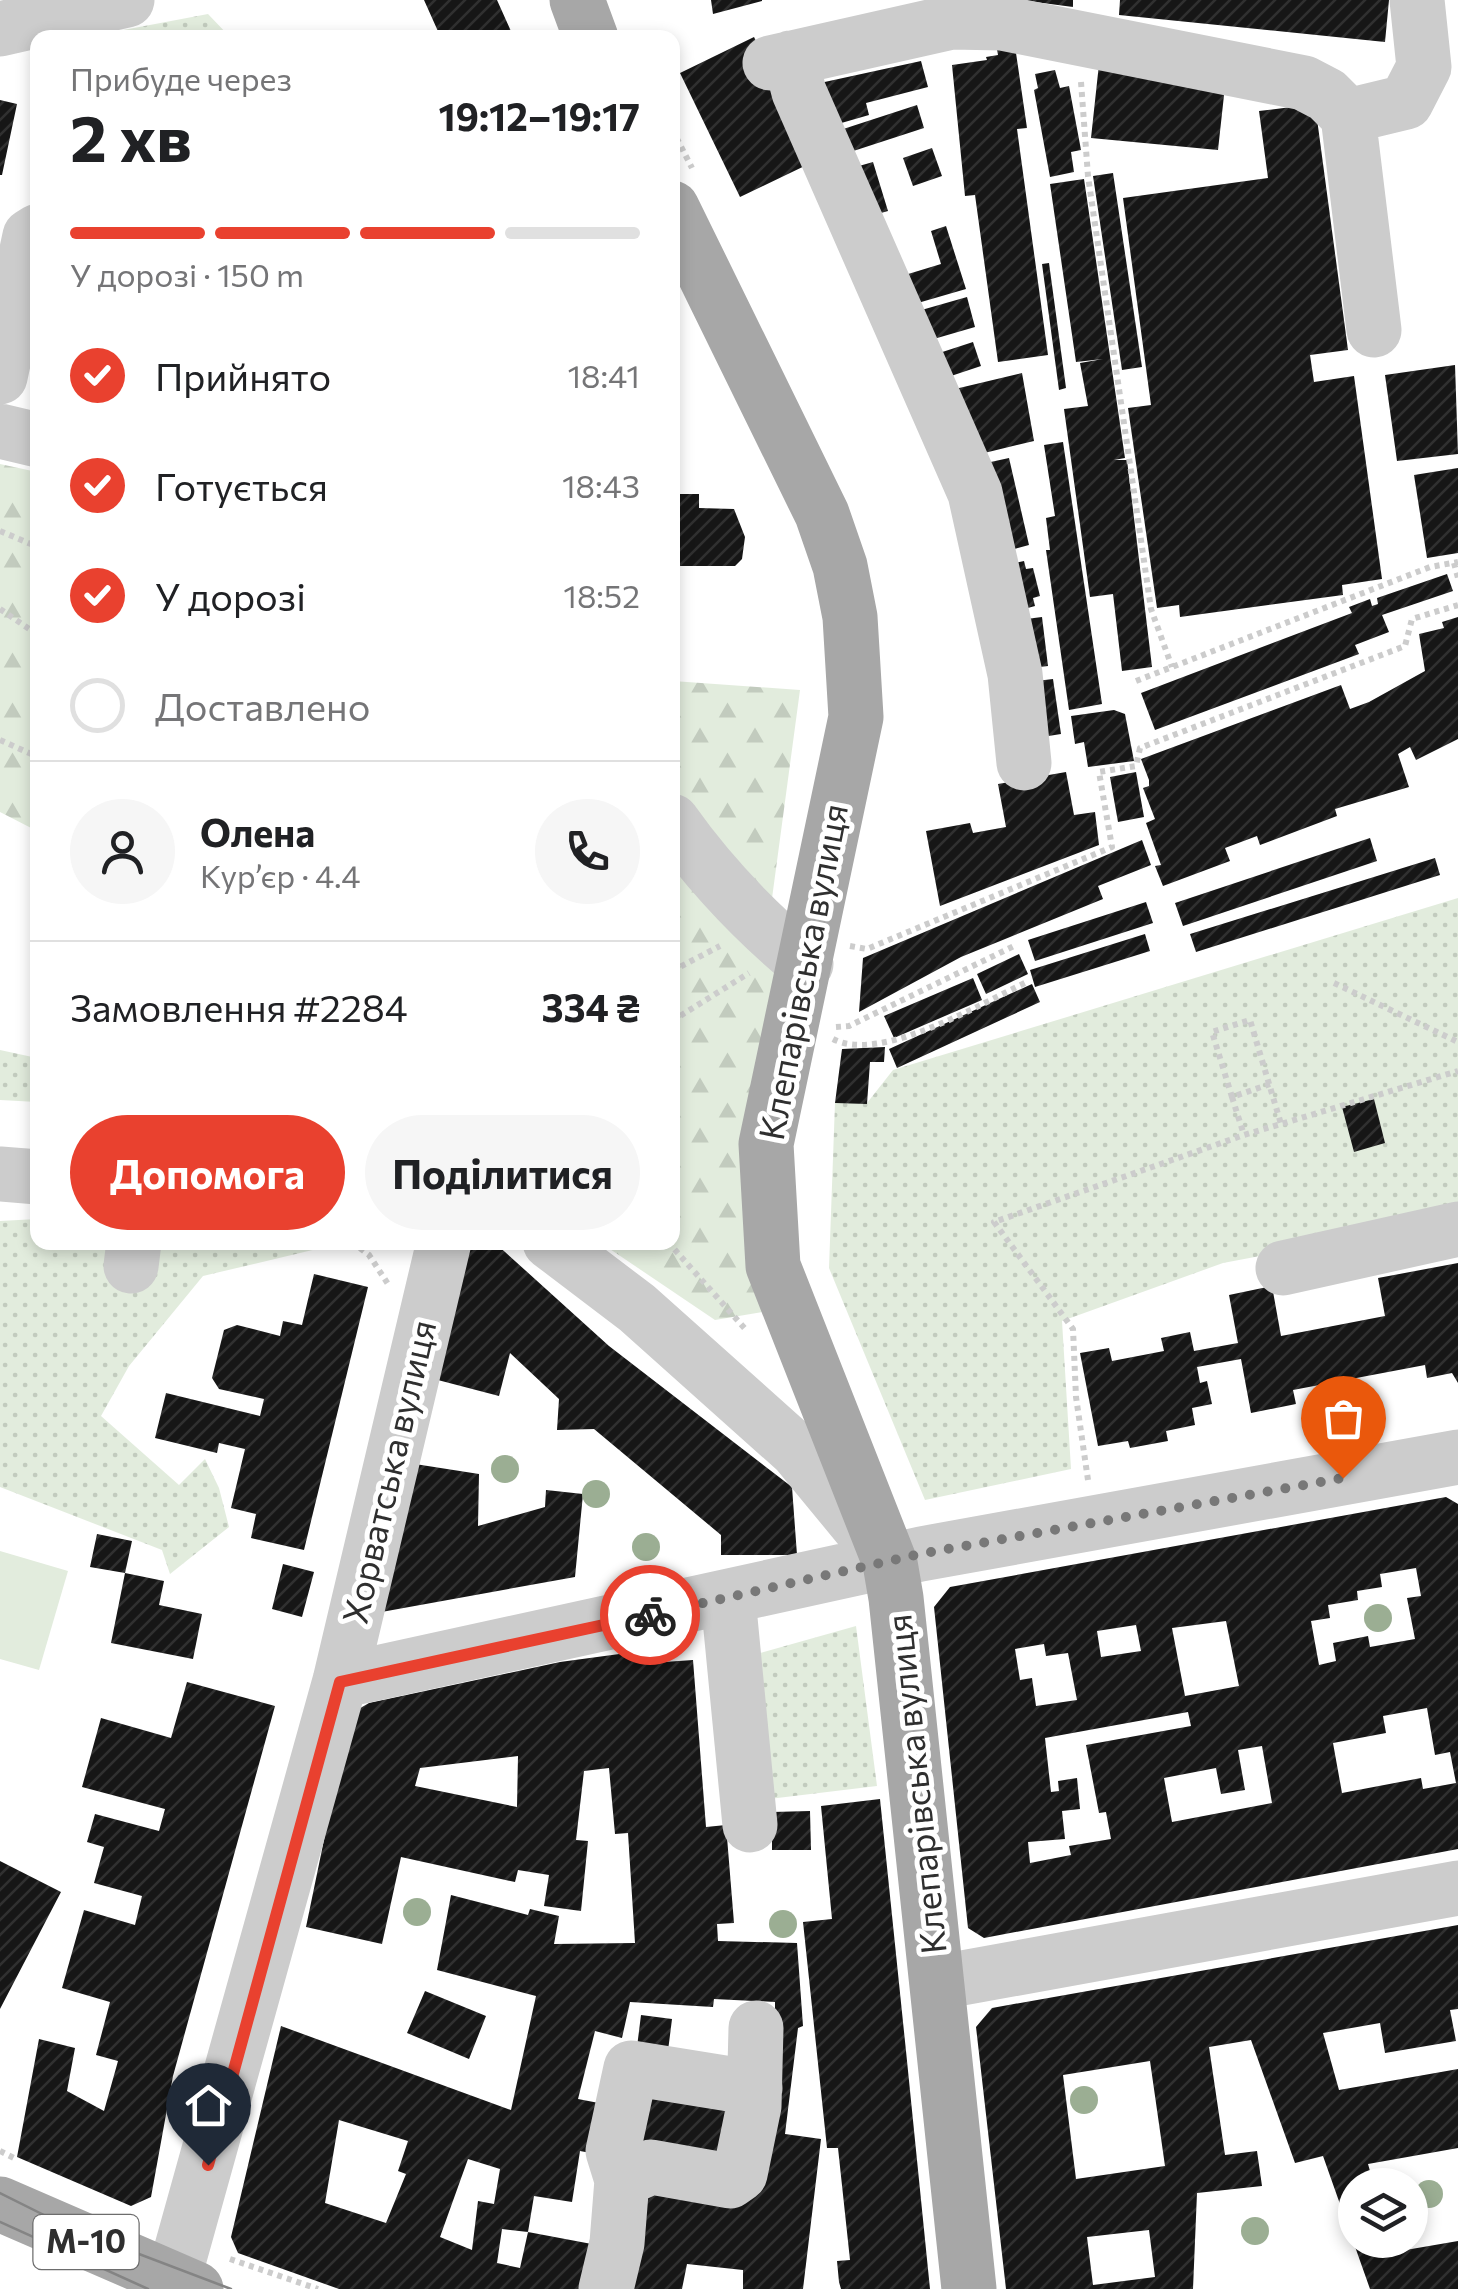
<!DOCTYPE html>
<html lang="uk">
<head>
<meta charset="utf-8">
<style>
	:root { --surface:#fff; --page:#f6f6f6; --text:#202124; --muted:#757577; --line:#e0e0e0; --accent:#e9412f }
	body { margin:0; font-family:Commissioner,sans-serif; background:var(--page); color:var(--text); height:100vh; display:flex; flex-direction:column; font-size:38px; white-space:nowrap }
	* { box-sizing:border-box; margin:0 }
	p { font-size:32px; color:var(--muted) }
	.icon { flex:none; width:55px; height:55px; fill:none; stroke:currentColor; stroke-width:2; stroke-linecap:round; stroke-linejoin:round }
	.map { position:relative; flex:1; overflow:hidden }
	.panel { position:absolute; left:30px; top:30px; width:650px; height:1220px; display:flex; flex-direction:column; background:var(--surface); border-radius:20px; box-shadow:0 5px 15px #0003 }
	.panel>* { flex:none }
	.buttons { position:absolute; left:1338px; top:2168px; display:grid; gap:20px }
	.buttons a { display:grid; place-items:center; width:90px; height:90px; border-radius:50%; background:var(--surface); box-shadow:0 5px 15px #0003; font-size:50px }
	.pin { position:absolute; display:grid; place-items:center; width:85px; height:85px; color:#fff; margin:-102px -42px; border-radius:50% 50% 50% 0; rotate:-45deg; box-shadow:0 0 10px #0007 }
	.pin .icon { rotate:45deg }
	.courier { position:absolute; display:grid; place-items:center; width:100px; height:100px; margin:-50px; border:8px solid #e9412f; border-radius:50%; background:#fff; color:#222; box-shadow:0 2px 12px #0007 }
	.headline em { font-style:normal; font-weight:700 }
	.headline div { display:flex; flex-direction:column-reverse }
	.headline { display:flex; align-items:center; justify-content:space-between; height:170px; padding:0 40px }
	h1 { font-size:65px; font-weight:700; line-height:75px }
	.bar { display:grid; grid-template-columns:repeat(4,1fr); gap:15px 10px; align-content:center; height:120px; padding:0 40px }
	.bar i { height:12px; border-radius:8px; background:var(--line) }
	.bar .active { background:var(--accent) }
	.bar p { grid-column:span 4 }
	.line { display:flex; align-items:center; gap:25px; padding:0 40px; border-top:2px solid var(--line) }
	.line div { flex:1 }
	.round { display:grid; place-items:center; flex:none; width:105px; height:105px; border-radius:52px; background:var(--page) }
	ol { padding:0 40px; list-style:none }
	li { display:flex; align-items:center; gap:30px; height:110px }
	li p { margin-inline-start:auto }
	li .icon { padding:10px; border-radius:50%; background:var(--accent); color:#fff; stroke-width:4 }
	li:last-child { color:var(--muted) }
	li i { width:55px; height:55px; border:5px solid var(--line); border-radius:50% }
	.action { display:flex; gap:20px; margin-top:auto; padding:20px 40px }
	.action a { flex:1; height:115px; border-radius:60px; background:var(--accent); color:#fff; font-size:40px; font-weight:700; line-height:115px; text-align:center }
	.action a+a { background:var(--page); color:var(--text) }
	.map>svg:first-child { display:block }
</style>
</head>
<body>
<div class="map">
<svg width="1458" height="2289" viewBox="0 0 1458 2289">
	<defs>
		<pattern id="forest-firs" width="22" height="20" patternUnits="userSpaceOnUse" patternTransform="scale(2.5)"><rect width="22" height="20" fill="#e2ecdd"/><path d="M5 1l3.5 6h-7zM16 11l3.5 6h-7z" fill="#c2cbbe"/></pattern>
		<pattern id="park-dots" width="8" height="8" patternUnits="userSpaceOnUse" patternTransform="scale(2.5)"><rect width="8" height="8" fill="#e2ecdd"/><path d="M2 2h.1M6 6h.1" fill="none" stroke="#c2cbbe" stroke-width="1.8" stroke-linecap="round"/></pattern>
		<pattern id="building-hatch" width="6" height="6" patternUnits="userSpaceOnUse" patternTransform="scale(2.5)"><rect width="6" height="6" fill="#161616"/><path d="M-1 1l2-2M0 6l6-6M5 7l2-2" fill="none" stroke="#303030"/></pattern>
	</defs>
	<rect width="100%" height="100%" fill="#fff"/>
	<path fill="#e2ecdd" d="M0 1551 68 1571 39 1670 0 1659Z"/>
	<path fill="url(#forest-firs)" d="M0 464 37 472V831L0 812Z
		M673 681 800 690 766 943 788 978 768 1311 715 1320 601 1243 672 1242Z"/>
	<path fill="url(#park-dots)" d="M208 14 230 37 81 38Z
		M1458 898V1219L1223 1263 1062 1321 1071 1469 925 1500 829 1268 835 1103H867L893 1070Z
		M0 1050 37 1058V1102L0 1100Z
		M37 1219 38 1242H315L325 1247 203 1276 129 1366 101 1416 179 1485 205 1459 219 1488 229 1527 170 1574 162 1550 0 1487V1221Z
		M856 1626 877 1786 769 1799 760 1653Z"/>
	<path fill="url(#building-hatch)" fill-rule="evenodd" d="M424 0H497L514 38H441Z
		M711 0H762V1L713 14Z
		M1020 0H1073V7Z
		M1120 0H1389L1385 42 1119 15Z
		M754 37 815 161 740 197 680 73Z
		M996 44 1016 53 1027 128 1017 129 1048 355 998 362 975 195 965 196 952 65 987 60 986 57 998 55Z
		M921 61 928 87 866 103 869 115 831 126 820 83Z
		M1099 64 1226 77 1218 150 1091 138Z
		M1055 70 1060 88 1069 86 1081 150 1071 152 1074 172 1050 177 1034 90 1038 88 1035 74Z
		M0 100 17 104 2 175H0Z
		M1315 104 1348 350 1310 355 1314 382 1354 376 1382 579 1342 585 1343 595 1180 617 1179 605 1157 608 1128 408 1151 405 1123 198 1268 178 1259 111Z
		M917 105 924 128 838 156 831 133Z
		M932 148 942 176 913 186 903 158Z
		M873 162 888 211 867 217 852 168Z
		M1113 173 1142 367 1122 370 1093 176Z
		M1084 179 1125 458 1114 460H1127L1152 667 1122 671 1113 594 1090 597 1064 409 1088 406 1080 363 1103 359 1076 362 1050 184Z
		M946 226 966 289 904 307 895 278 941 264 931 231Z
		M1049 263 1066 388 1059 390 1042 264Z
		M967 297 975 327 920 343 911 313Z
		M973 342 981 366 936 381 927 357Z
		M1455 365 1458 454 1397 461 1385 375Z
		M1022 373 1034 441 972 456 955 389Z
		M1063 442 1102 704 1069 710 1046 550H1050L1046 518 1055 516 1044 445Z
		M1009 458 1029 545 1007 551 986 463Z
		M1458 468V553L1427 558 1414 475Z
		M672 494H699V508L734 509 745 537 742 559 735 566H672Z
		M1024 561 1026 569 1033 568 1040 596 1033 598 1035 606 1017 611 1006 565Z
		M1447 574 1453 591 1382 615 1389 632 1355 645 1359 654 1155 730 1141 693 1352 613 1349 607 1370 599 1372 606 1378 604 1377 598Z
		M1042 617 1048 666 1024 669 1018 620Z
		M1458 617V739L1416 760 1410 747 1398 754 1409 787 1335 809 1337 816 1260 845 1257 836 1225 848 1230 861 1163 886 1155 866 1161 865 1146 823 1155 819 1143 788 1149 786V780L1141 759 1341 685 1350 709 1369 702 1425 671 1419 634 1444 628 1442 622Z
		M1053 679 1061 734 1036 738 1028 682Z
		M1114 710 1125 714 1134 761 1088 767 1084 742 1075 744 1071 716Z
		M1066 772 1074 815 1095 812 1099 845 940 906 926 831 970 823 973 833 1006 827 998 784Z
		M1136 772 1144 817 1118 822 1110 777Z
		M1370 838 1377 861 1183 926 1175 903Z
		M1142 840 1151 865 1098 886 1103 899 961 957 859 1012 863 958Z
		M1435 858 1440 875 1196 952 1190 934Z
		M1146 902 1153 923 1035 961 1028 940Z
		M1145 934 1150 951 1035 987 1030 970Z
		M1019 954 1028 974 986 994 977 974Z
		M973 978 982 1000 894 1038 884 1016Z
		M1032 984 1040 1002 897 1068 889 1049Z
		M885 1047 884 1062H870L867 1104 835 1103 842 1049Z
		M1374 1099 1385 1143 1354 1152 1342 1107Z
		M461 1242H494L609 1346 792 1487 797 1555H721V1535L594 1429 557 1430 559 1399 510 1353 499 1396 434 1379Z
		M1458 1263V1383L1452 1373 1427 1378 1425 1365 1293 1390 1296 1404 1251 1413 1241 1359 1197 1367 1200 1383 1207 1381 1212 1404 1192 1408 1195 1425 1166 1431 1168 1441 1130 1448 1128 1441 1098 1446 1080 1353 1109 1348 1112 1361 1164 1351 1161 1338 1190 1332 1194 1351 1238 1343 1229 1295 1272 1286 1281 1336 1385 1316 1378 1278Z
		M314 1274 368 1287 304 1550 251 1538 256 1514 231 1508 245 1449 219 1443 217 1453 155 1438 166 1393 260 1416 264 1399 219 1389 212 1378 224 1330 237 1325 280 1336 283 1321 302 1325Z
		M415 1464 479 1474 478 1526 545 1507 546 1490 583 1494 575 1577 376 1613Z
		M1446 1497 1458 1504V1849L984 1938 968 1928 934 1607 950 1587ZM1416 1568 1421 1596 1407 1598 1415 1639 1370 1647 1368 1636 1333 1643 1336 1661 1319 1665 1311 1621 1330 1618 1328 1605 1358 1600 1357 1591 1382 1587 1380 1574ZM1226 1621 1239 1686 1185 1696 1172 1628ZM1136 1625 1141 1651 1101 1657 1097 1631ZM1044 1644 1046 1656 1068 1653 1077 1700 1036 1706 1032 1678 1020 1680 1015 1649ZM1427 1708 1435 1755 1450 1752 1456 1783 1423 1789 1421 1778 1342 1793 1333 1743 1386 1733 1383 1716ZM1188 1712 1191 1726 1086 1745 1099 1813 1106 1812 1111 1839 1069 1846 1071 1855 1030 1863 1028 1842 1065 1839 1062 1811 1080 1809 1077 1778 1058 1781 1059 1791 1051 1792 1045 1738ZM1262 1746 1272 1803 1172 1822 1164 1778 1216 1768 1221 1794 1245 1790 1238 1750Z
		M97 1534 132 1541 125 1573 164 1581 159 1605 202 1614 193 1659 111 1643 125 1573 90 1567Z
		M283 1564 314 1572 302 1617 272 1609Z
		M649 1650 650 1663 693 1660 706 1827 726 1825 734 1923 717 1924 718 1941 797 1943 803 2026 798 2028 785 2134 821 2139 803 2289H743V2270L687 2264 682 2289H629L652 2176 746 2197 775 2027V2002L714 1999 713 2007 630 2002 622 2038 595 2031 578 2099 604 2104 596 2154 580 2151 572 2202 534 2196 528 2232 502 2229 497 2263 520 2268 528 2232 597 2245 587 2289H339L238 2253 231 2237 281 2026 511 2110 536 1996 437 1970 451 1895 528 1915 530 1909 559 1916 554 1944 635 1943 628 1833 615 1834 609 1768 584 1771 576 1840 588 1841 581 1911 544 1906 549 1875 518 1870 515 1882 401 1857 382 1944 306 1927 350 1714 369 1703 560 1662ZM518 1756 517 1807 415 1786 420 1768ZM339 2120 408 2141 398 2171 406 2174 386 2223 325 2203ZM468 2159 500 2169 494 2204 478 2201 472 2250 440 2237Z
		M187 1682 275 1706 173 2076 151 2197 131 2206 17 2157 39 2039 75 2048 67 2091 104 2111 118 2061 96 2055 110 2002 62 1988 84 1910 135 1925 142 1896 94 1883 104 1847 87 1842 95 1814 159 1831 165 1809 82 1787 101 1718 171 1738Z
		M880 1799 906 2051 930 2289H841L839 2282 837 2261 850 2260 838 2148H827L803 1922 832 1919 821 1806Z
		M810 1811 811 1850H772V1812Z
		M0 1861 61 1892 0 2009Z
		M1458 1925V2009L1450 2010 1456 2041 1385 2053 1380 2023 1323 2033 1339 2090 1458 2069V2148L1368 2164 1374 2185H1355V2240H1391L1394 2252 1458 2241V2289H1370L1323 2156 1295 2163 1251 2040 1209 2047 1225 2155 1257 2151 1262 2186 1197 2193 1193 2289H1006L976 2027 992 2008ZM1150 2061 1165 2166 1076 2179 1063 2075ZM1149 2230 1155 2277 1093 2285 1087 2237Z
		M425 1991 486 2016 469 2059 407 2033Z
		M641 2015 672 2019 667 2059 636 2055Z
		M645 2085 746 2105 732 2173 624 2154Z"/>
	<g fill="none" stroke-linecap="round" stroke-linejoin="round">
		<path stroke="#ccc" stroke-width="6" stroke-dasharray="5 5" stroke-linecap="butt" d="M1081 82 1088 176 1151 609 1172 667
			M672 129 692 168
			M0 531 38 547
			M1454 563 1458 578
			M0 609 38 635
			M1136 681 1430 567 1458 562
			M0 740 38 757
			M850 946 867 949 1112 847 1099 772 1136 766 1140 748 1405 646 1412 619 1458 605
			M672 971 720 946
			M1334 983 1458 1042
			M672 1021 749 973
			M836 1027 849 1026 1014 946
			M833 1039C880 1064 982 1003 1027 982
			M1270 1084 1232 1097 1212 1032 1250 1020 1281 1124
			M1232 1097 1244 1135
			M352 1242 369 1255 388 1284
			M668 1242 747 1331
			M1088 1480 1076 1397 1073 1329 994 1222 1244 1135 1458 1071
			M0 2151 16 2159
			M230 2259 318 2289"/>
		<path stroke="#ccc" stroke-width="55" d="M0 29 127 0
			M790 58 799 92 975 493 1015 674 1024 763
			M770 63 952 22 1002 23 1304 83 1327 95 1348 116 1374 330
			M1348 116 1406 102 1424 67 1417 0
			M0 377 30 236 38 231
			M0 431 38 440
			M672 821C711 876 754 921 806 964
			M0 1174 38 1177
			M550 1242 637 1308 797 1451 881 1553
			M131 1266 134 1242
			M1283 1268 1458 1229
			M728 1598 750 1825
			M340 1681 921 1554 1458 1457
			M940 1982 1458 1888
			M622 2180 651 2167 730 2181 740 2174 754 2106 756 2028
			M173 2280 340 1681 444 1242
			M606 2289 617 2243 622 2180 613 2151 631 2068 755 2088"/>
		<path stroke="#a7a7a7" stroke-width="55" d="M577 0 591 38
			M672 208 822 514 840 566 850 617 856 717 766 1144 773 1266 890 1563 896 1598 969 2289
			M0 2204 196 2289"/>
		<path stroke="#848484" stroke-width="2.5" d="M0 2193 68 2227 231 2289
			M0 2222 148 2289"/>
	</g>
	<g fill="#9bae93">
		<circle cx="505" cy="1469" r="14"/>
		<circle cx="596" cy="1494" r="14"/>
		<circle cx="646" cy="1547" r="14"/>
		<circle cx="1378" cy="1618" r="14"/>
		<circle cx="417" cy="1912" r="14"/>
		<circle cx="783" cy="1924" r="14"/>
		<circle cx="1084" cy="2100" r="14"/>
		<circle cx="1429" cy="2194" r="14"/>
		<circle cx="1255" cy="2231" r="14"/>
	</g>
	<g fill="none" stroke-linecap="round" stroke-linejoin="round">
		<path stroke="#787878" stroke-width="10" stroke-dasharray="0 18" d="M650 1615 920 1554 1343 1478"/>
		<path stroke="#e9412f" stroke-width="12" d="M208 2165 340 1682 650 1615"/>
	</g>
	<g text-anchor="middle" stroke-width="10" stroke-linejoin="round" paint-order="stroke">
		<rect fill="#fff" stroke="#6d6d6d" stroke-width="2.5" x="33.5" y="2215" width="105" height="54" rx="8"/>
		<g font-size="32" font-weight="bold" fill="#2f2f2f">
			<text x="86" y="2253">М-10</text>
		</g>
		<g font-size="35" fill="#2f2f2f" stroke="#fff">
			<text transform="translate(804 972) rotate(-79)" y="12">Клепарівська вулиця</text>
			<text transform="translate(390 1472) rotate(-77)" y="12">Хорватська вулиця</text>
			<text transform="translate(917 1784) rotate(-96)" y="12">Клепарівська вулиця</text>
		</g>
	</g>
</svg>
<div class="buttons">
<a><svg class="icon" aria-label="layers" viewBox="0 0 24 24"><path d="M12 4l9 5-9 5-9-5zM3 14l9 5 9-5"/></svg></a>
</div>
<div class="pin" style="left:1343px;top:1478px;background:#ea580c"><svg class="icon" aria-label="bag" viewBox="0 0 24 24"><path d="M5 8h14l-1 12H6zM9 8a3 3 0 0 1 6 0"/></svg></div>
<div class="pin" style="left:208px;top:2165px;background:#1f2937"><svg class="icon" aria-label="home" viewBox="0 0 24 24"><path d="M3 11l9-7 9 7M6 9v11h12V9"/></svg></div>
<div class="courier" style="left:650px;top:1615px"><svg class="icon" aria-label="bike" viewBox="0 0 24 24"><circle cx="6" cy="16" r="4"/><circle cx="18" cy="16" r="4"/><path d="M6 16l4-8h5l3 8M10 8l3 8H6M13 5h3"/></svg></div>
<section class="panel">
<div class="headline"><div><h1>2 хв</h1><p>Прибуде через</p></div><em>19:12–19:17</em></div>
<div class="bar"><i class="active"></i><i class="active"></i><i class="active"></i><i></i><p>У дорозі · 150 m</p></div>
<ol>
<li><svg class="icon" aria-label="check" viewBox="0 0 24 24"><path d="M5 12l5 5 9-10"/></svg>Прийнято<p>18:41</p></li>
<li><svg class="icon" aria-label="check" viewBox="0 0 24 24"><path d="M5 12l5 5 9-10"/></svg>Готується<p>18:43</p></li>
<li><svg class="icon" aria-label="check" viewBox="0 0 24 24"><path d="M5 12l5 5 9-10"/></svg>У дорозі<p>18:52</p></li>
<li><i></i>Доставлено</li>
</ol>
<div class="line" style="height:180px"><a class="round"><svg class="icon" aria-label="person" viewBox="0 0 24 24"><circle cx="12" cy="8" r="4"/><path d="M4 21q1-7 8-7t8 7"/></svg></a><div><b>Олена</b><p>Кур’єр · 4.4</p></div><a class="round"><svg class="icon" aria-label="phone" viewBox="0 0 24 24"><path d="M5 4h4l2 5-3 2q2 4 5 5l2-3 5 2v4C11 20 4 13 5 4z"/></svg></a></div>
<div class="line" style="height:130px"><div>Замовлення #2284</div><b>334 ₴</b></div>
<div class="action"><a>Допомога</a><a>Поділитися</a></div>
</section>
</div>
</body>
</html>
